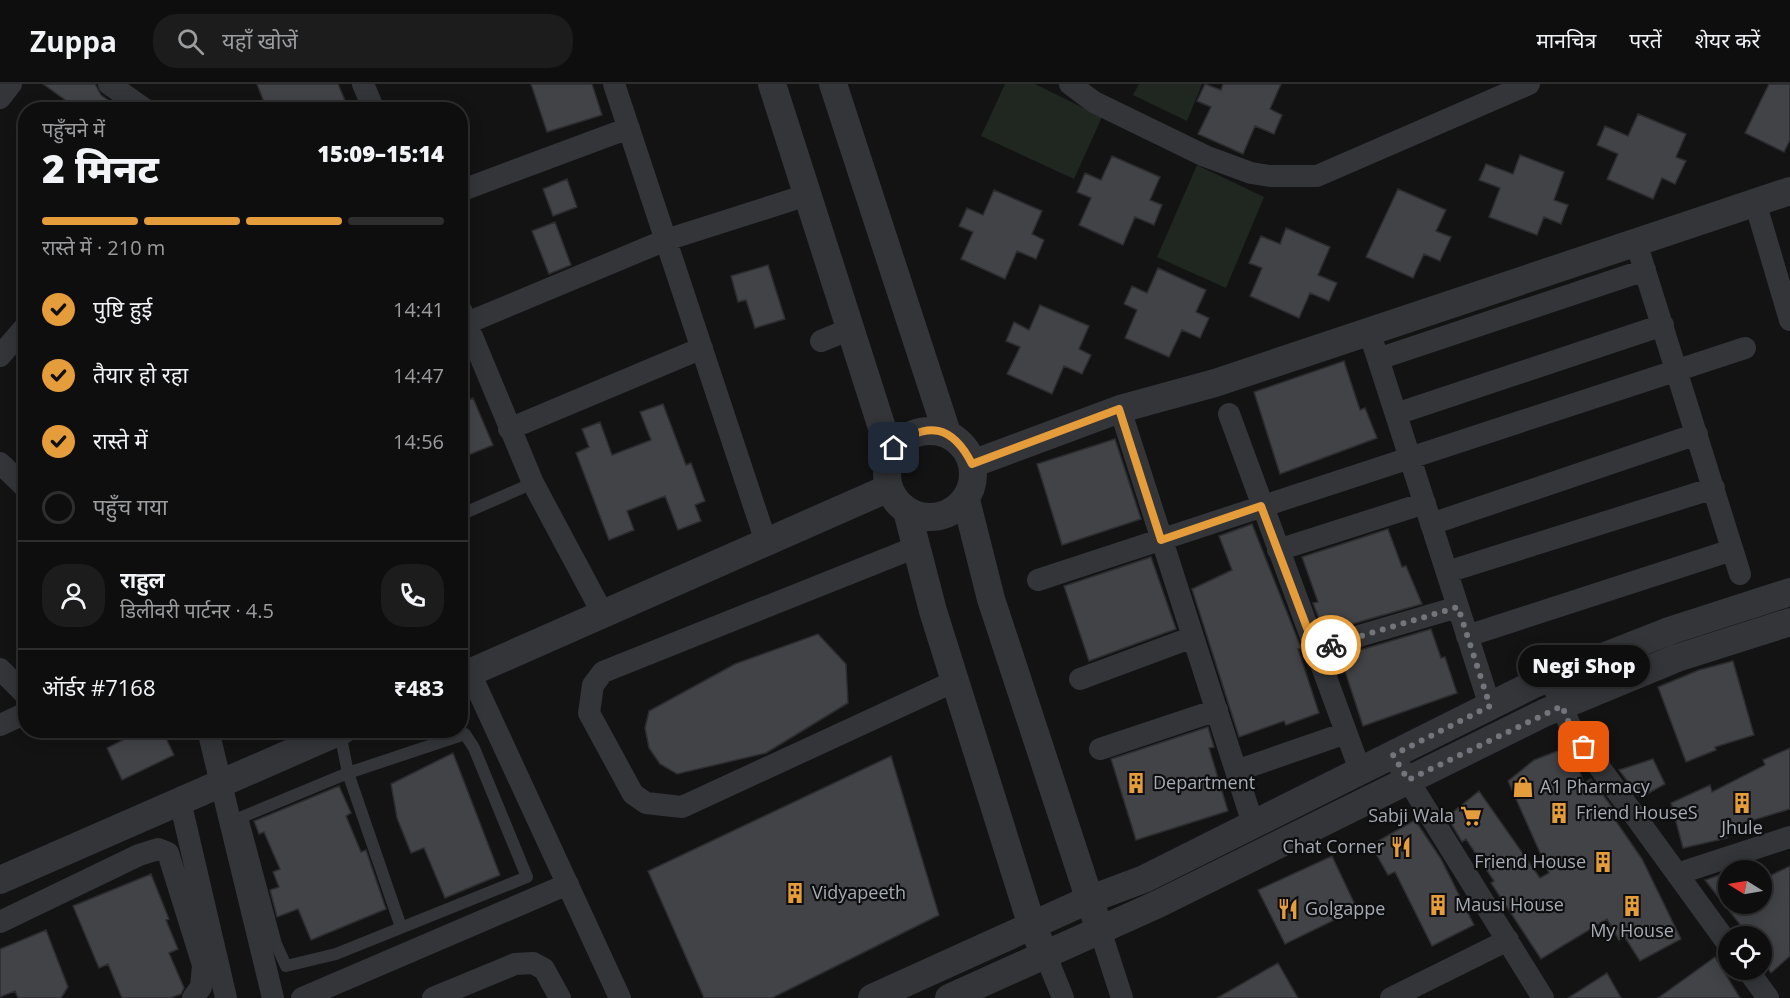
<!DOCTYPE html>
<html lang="hi">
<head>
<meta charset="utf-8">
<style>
	:root { --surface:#0e0e0f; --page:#1c1c1d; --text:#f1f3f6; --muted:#9b9c9e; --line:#2e2e2f; --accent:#e59c3b }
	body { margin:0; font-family:"Open Sans","Noto Sans Devanagari",sans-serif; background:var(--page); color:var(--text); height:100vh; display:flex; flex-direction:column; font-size:22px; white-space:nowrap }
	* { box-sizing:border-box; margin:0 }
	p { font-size:20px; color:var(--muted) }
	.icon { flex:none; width:33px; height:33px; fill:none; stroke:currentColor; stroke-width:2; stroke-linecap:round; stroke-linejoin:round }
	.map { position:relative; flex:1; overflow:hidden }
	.side { position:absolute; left:18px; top:18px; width:450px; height:636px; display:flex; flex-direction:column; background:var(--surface); border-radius:24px; box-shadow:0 3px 15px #0003,0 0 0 2px var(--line) }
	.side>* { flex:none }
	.needle { width:39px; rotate:281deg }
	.controls { position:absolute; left:1718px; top:776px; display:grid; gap:12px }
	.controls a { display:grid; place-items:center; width:54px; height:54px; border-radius:50%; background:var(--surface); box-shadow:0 3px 15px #0003,0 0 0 2px var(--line); font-size:30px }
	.pin { position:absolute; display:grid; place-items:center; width:51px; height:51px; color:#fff; margin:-26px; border-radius:12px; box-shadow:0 3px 9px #0006 }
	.courier { position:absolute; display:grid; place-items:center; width:60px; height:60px; margin:-30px; border:4px solid #e59c3b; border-radius:50%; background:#fff; color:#222; box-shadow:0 2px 8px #0007 }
	.bubble { position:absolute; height:42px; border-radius:21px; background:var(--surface); box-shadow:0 3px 15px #0003,0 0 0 2px var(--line); font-size:20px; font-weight:800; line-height:42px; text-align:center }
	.summary em { font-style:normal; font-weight:800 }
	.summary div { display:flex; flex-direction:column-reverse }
	.summary { display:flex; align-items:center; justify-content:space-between; height:102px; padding:0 24px }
	h1 { font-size:39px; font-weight:800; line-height:45px }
	.bar { display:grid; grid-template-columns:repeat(4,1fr); gap:9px 6px; align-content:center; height:72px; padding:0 24px }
	.bar i { height:8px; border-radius:4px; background:var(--line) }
	.bar .current { background:var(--accent) }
	.bar p { grid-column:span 4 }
	.line { display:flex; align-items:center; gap:15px; padding:0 24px; border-top:2px solid var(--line) }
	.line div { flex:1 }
	.round { display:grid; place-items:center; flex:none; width:63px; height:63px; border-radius:24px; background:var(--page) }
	ol { padding:0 24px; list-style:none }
	li { display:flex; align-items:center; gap:18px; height:66px }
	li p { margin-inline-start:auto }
	li .icon { padding:6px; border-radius:50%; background:var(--accent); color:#111; stroke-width:4 }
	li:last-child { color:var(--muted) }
	li i { width:33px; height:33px; border:3px solid var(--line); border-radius:50% }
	header { display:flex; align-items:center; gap:36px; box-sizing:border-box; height:84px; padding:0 30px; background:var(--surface); border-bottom:2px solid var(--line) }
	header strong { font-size:28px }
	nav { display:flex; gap:33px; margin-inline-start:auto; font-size:21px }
	.search { width:420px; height:54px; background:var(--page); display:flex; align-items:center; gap:15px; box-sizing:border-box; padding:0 21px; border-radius:24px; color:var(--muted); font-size:22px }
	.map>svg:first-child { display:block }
</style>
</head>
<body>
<header>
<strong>Zuppa</strong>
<div class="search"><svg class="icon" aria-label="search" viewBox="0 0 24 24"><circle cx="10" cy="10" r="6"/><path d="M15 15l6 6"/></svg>यहाँ खोजें</div>
<nav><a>मानचित्र</a><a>परतें</a><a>शेयर करें</a></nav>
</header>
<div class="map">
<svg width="1790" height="914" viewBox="0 0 1790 914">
	<rect width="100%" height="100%" fill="#131314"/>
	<path fill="#1f2720" d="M1005 0H1035L1102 33 1074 95 981 52Z
		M1139 0H1202L1187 37 1133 11Z
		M1197 81 1264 113 1226 204 1157 173Z"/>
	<path fill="#424347" stroke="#2d2d30" stroke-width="1.5" d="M43 0H95L101 11 122 26H79Z
		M257 0H338L349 26H267Z
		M531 0H592L602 31 547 48Z
		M1205 0 1221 6 1223 0H1281L1270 25 1282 31 1274 50 1255 42 1243 70 1198 50 1211 23 1197 17Z
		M1769 0H1790V56L1784 68 1745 49Z
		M1638 30 1686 50 1676 73 1686 77 1675 100 1662 94 1653 115 1607 95 1618 70 1597 61 1605 42 1628 52Z
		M1520 71 1564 88 1554 116 1568 121 1561 140 1544 133 1537 151 1489 133 1500 104 1479 96 1486 80 1513 90Z
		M1112 72 1160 93 1150 116 1162 121 1154 141 1135 133 1123 161 1079 141 1091 114 1077 108 1085 89 1101 96Z
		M567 95 577 123 553 132 543 105Z
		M1398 105 1446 126 1436 147 1451 153 1440 177 1424 170 1413 194 1366 173Z
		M994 106 1042 127 1032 150 1044 156 1036 175 1017 167 1005 195 961 175 973 148 959 142 967 124 983 131Z
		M555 138 571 181 549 190 532 147Z
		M1286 144 1330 163 1318 191 1337 199 1329 217 1310 209 1299 234 1250 212 1262 184 1249 179 1261 152 1280 160Z
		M768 181 785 235 755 244 746 216 738 218 731 192Z
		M1158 184 1206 206 1196 228 1209 234 1200 254 1182 246 1169 273 1125 254 1137 226 1124 220 1132 202 1147 209Z
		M1040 221 1089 242 1079 265 1091 271 1082 290 1064 282 1052 310 1007 290 1020 263 1006 257 1014 238 1029 246Z
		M1344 277 1360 326 1365 324 1377 354 1280 390 1254 308Z
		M473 314 493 361 466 372 460 358V320Z
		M663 320 686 381 691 379 705 417 695 421 701 437 678 446 665 412 627 427 634 446 609 456 576 369 589 363 582 345 600 338 612 371 651 356 640 328Z
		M1115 355 1141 435 1062 461 1037 380Z
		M1252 440 1301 564 1298 565 1319 629 1286 641 1284 637 1239 653 1192 505 1232 486 1219 452Z
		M1388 445 1402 483 1406 482 1422 520 1324 548 1313 519 1318 518 1302 473Z
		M1151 473 1176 545 1089 577 1064 502Z
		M1431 545 1441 574 1445 573 1457 609 1363 642 1340 572Z
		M818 550 846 580 848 619 766 669 677 690 660 680 649 664 645 644 649 627 735 580Z
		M1733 577 1754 651 1715 663 1716 666 1686 678 1658 603 1699 586Z
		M1208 643 1214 663 1209 664 1228 727 1136 756 1111 675Z
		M142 646H162L174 671 122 696 107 664Z
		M1568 663 1574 672 1584 699 1591 695 1615 727 1611 730 1642 775 1681 855 1640 877 1624 852 1619 856 1607 835 1541 875 1491 799 1494 797 1466 755 1462 758 1447 733 1479 707 1540 794 1549 789 1508 697 1534 676Z
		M1790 664V725L1721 746 1727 754 1683 764 1671 719 1710 701 1712 708 1765 681 1763 676Z
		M453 669 500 791 445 814 424 764 411 769 397 734 391 700Z
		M891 672 939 831 772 914H704L648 787Z
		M1653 675 1665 700 1640 714 1619 686Z
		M339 702 351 729 346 732 361 768 366 766 386 825 311 856 298 825 277 833 270 806 279 803 273 788 280 785 264 748 259 750 254 737Z
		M1415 736 1441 775 1474 841 1432 862 1395 788 1388 791 1371 761Z
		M1332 772 1357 825 1285 860 1258 806Z
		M1790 782V872L1771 889 1761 875V852H1749L1705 796 1728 788V819H1761V796Z
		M151 790 169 835 166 836 178 865 169 869 184 904 181 910 171 914H122L108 880 99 884 73 822Z
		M46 846 68 903 61 914H18L15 907 0 913V865Z
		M1715 873 1740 914H1658Z
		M1278 879 1298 914H1217Z
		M1607 889 1621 914H1568Z"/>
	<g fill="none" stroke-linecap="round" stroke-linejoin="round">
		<path stroke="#343539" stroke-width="12" d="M460 431 533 399
			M340 649 348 689 242 733 276 860 286 882 336 870 527 793 474 664 465 650 348 689 401 843"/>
		<path stroke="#343539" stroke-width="22" d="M109 0 146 26
			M363 0 374 26
			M614 0 766 458
			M1070 0 1094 18 1205 72 1251 89 1270 92H1317L1529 0
			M0 14 11 0
			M460 107 629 44
			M1755 118 1790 236
			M1640 171 1740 490
			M461 226 533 399 603 530
			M467 239 666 156 807 111
			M1369 247 1490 622
			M821 257 850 245
			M0 272 26 242
			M1378 275 1645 186
			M1120 325 1253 740
			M1229 330 1360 686
			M1396 330 1663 241
			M509 345 702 264
			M0 379 26 404
			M1431 440 1697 350
			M916 463 603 588 593 601 589 629 633 710 646 719 682 723 955 597
			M1278 466 1425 419
			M1447 488 1714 404
			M1038 496 1745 264
			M1467 552 1732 466
			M1315 565 1458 523
			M0 585 26 611
			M470 589 620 914
			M1550 594 1571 644 1728 860
			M1080 595 1193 553
			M0 641 26 629
			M208 646 273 914
			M1100 665 1217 626
			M1400 683 1543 914
			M1236 687 1346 649
			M180 717 226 914
			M1677 790 1790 753
			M0 838 139 771 158 765 168 769 203 881 201 903 193 914
			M1100 846 1122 914
			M1046 872 1063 914
			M1747 885 1768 914
			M302 914 568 800
			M433 914 515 880 533 879 544 885 560 914
			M1391 914 1508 856"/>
		<path stroke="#343539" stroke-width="28" d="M772 0 891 372
			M833 0 947 349
			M887 390a43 43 0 1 1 86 0a43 43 0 1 1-86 0Z
			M972 380 1120 325 1215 299 1790 107
			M966 416 991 515 1096 835
			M907 427 933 527 1032 842 1040 859
			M460 593 889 404
			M0 796 343 646
			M872 914 1088 816 1144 795 1534 600 1669 547 1790 508
			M949 914 1158 820 1544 629 1677 574 1790 538"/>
	</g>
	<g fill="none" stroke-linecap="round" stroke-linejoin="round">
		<path stroke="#72767c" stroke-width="6" stroke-dasharray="0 10.8" d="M1331 561 1458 523 1490 622 1393 671 1408 696 1562 622 1571 644 1584 663"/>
		<path stroke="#e59c3b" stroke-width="8" d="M894 364C927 335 953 342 972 380L1119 325 1161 456 1261 422 1315 565 1331 561"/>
	</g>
	<defs>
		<symbol id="building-bare" viewBox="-9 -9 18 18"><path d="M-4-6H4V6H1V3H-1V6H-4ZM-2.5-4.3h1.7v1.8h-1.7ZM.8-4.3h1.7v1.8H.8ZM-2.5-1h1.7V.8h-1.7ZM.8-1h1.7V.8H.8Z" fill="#e59c3b" stroke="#0e0e0f" stroke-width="2.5" paint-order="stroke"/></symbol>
		<symbol id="shop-bare" viewBox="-9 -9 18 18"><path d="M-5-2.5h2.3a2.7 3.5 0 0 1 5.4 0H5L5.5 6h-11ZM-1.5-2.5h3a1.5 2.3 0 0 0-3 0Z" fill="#e59c3b" stroke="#0e0e0f" stroke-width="2.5" paint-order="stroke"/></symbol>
		<symbol id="supermarket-bare" viewBox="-9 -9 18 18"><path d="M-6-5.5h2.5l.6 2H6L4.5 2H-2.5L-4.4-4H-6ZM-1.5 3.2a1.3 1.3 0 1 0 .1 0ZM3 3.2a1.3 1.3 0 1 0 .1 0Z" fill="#e59c3b" stroke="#0e0e0f" stroke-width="2.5" paint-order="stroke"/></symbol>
		<symbol id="restaurant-bare" viewBox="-9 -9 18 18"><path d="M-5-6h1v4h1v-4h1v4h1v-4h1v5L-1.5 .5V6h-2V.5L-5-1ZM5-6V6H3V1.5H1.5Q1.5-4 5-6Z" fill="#e59c3b" stroke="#0e0e0f" stroke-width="2.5" paint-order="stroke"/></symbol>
	</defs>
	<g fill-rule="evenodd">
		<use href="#building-bare" x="1121" y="684" width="30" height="30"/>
		<use href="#shop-bare" x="1508" y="688" width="30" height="30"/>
		<use href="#building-bare" x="1727" y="704" width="30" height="30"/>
		<use href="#building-bare" x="1544" y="714" width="30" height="30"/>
		<use href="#supermarket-bare" x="1456" y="717" width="30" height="30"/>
		<use href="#restaurant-bare" x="1386" y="748" width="30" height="30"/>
		<use href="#building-bare" x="1588" y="763" width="30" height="30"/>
		<use href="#building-bare" x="780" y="794" width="30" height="30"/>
		<use href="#building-bare" x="1423" y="806" width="30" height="30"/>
		<use href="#building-bare" x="1617" y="807" width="30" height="30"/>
		<use href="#restaurant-bare" x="1273" y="810" width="30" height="30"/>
	</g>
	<g text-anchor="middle" stroke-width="4.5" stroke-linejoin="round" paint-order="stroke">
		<g font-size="18" fill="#a5abb4" stroke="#0e0e0f" text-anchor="start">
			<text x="1153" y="705">Department</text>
			<text x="1540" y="709">A1 Pharmacy</text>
			<text x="1576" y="735">Friend HouseS</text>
			<text x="1454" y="738" text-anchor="end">Sabji Wala</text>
			<text x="1742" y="750" text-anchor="middle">Jhule</text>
			<text x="1384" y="769" text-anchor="end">Chat Corner</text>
			<text x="1586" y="784" text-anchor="end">Friend House</text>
			<text x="812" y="815">Vidyapeeth</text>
			<text x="1455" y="827">Mausi House</text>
			<text x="1305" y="831">Golgappe</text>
			<text x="1632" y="853" text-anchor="middle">My House</text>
		</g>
	</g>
</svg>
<div class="controls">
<a><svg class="needle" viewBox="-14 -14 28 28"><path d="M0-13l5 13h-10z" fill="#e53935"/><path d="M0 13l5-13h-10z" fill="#9b9c9e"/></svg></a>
<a><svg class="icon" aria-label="locate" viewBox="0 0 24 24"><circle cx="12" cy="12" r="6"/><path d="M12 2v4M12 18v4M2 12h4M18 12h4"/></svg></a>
</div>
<div class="pin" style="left:1584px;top:663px;background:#ea580c"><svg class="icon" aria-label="bag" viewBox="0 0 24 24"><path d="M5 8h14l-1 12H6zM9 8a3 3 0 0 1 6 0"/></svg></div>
<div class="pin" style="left:894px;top:364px;background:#1f2937"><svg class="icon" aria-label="home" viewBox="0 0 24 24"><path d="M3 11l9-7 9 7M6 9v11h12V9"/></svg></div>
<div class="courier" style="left:1331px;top:561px"><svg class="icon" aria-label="bike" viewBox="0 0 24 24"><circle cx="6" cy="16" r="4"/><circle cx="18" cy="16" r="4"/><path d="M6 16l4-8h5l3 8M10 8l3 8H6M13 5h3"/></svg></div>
<div class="bubble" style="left:1518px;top:561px;width:132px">Negi Shop</div>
<section class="side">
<div class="summary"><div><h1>2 मिनट</h1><p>पहुँचने में</p></div><em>15:09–15:14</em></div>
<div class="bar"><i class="current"></i><i class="current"></i><i class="current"></i><i></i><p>रास्ते में · 210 m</p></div>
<ol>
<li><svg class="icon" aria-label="check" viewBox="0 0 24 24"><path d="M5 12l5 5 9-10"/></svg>पुष्टि हुई<p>14:41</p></li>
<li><svg class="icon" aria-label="check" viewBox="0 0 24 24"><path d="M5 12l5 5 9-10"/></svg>तैयार हो रहा<p>14:47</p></li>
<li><svg class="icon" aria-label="check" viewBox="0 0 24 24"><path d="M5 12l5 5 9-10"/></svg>रास्ते में<p>14:56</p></li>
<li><i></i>पहुँच गया</li>
</ol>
<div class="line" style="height:108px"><a class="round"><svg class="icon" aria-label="person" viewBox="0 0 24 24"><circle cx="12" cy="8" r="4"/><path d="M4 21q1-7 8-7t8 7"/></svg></a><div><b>राहुल</b><p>डिलीवरी पार्टनर · 4.5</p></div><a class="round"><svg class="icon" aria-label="phone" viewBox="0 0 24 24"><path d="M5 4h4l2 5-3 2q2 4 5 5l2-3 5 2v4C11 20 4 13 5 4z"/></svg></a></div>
<div class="line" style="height:78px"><div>ऑर्डर #7168</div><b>₹483</b></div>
</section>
</div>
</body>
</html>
